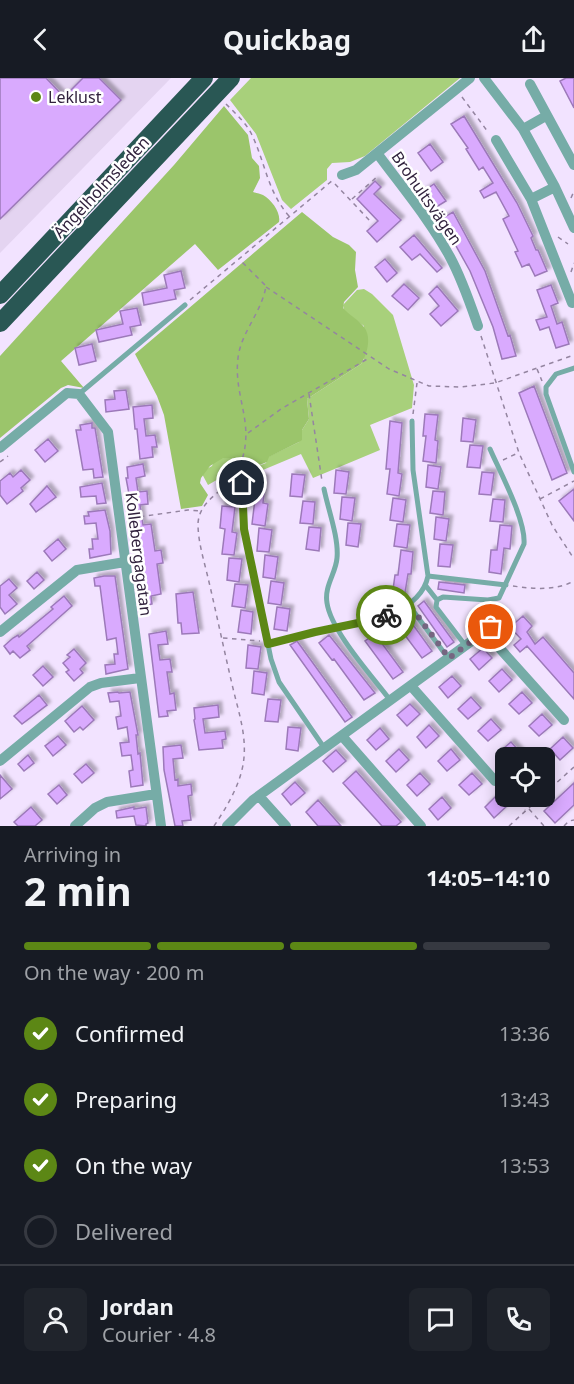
<!DOCTYPE html>
<html lang="en">
<head>
<meta charset="utf-8">
<style>
	:root { --surface:#171b24; --page:#20242c; --text:#f1f3f6; --muted:#9ea1a6; --line:#363941; --accent:#5c8715 }
	body { margin:0; font-family:"Noto Sans",sans-serif; background:var(--page); color:var(--text); height:100vh; display:flex; flex-direction:column; font-size:22px; white-space:nowrap }
	* { box-sizing:border-box; margin:0 }
	p { font-size:20px; color:var(--muted) }
	.icon { flex:none; width:33px; height:33px; fill:none; stroke:currentColor; stroke-width:2; stroke-linecap:round; stroke-linejoin:round }
	.map { position:relative; height:748px; overflow:hidden }
	.details { display:flex; flex-direction:column; background:var(--surface); flex:1 }
	.details>* { flex:none }
	.controls { position:absolute; left:495px; top:669px; display:grid; gap:12px }
	.controls a { display:grid; place-items:center; width:60px; height:60px; border-radius:9px; background:var(--surface); box-shadow:0 3px 15px #0003; font-size:30px }
	.pin { position:absolute; display:grid; place-items:center; width:51px; height:51px; color:#fff; margin:-26px; border:3px solid #fff; border-radius:50%; box-shadow:0 2px 6px #0007 }
	.courier { position:absolute; display:grid; place-items:center; width:60px; height:60px; margin:-30px; border:4px solid #5c8715; border-radius:50%; background:#fff; color:#222; box-shadow:0 2px 8px #0007 }
	.summary em { font-style:normal; font-weight:700 }
	.summary div { display:flex; flex-direction:column-reverse }
	.summary { display:flex; align-items:center; justify-content:space-between; height:102px; padding:0 24px }
	h1 { font-size:39px; font-weight:700; line-height:45px }
	.bar { display:grid; grid-template-columns:repeat(4,1fr); gap:9px 6px; align-content:center; height:72px; padding:0 24px }
	.bar i { height:8px; border-radius:4px; background:var(--line) }
	.bar .active { background:var(--accent) }
	.bar p { grid-column:span 4 }
	.line { display:flex; align-items:center; gap:15px; padding:0 24px; border-top:2px solid var(--line) }
	.line div { flex:1 }
	.round { display:grid; place-items:center; flex:none; width:63px; height:63px; border-radius:9px; background:var(--page) }
	ol { padding:0 24px; list-style:none }
	li { display:flex; align-items:center; gap:18px; height:66px }
	li p { margin-inline-start:auto }
	li .icon { padding:6px; border-radius:50%; background:var(--accent); color:#fff; stroke-width:4 }
	li:last-child { color:var(--muted) }
	li i { width:33px; height:33px; border:3px solid var(--line); border-radius:50% }
	header { display:flex; justify-content:space-between; align-items:center; height:78px; padding:0 24px; background:var(--surface); font-size:27px; font-weight:700 }
	.map>svg:first-child { display:block }
</style>
</head>
<body>
<header><svg class="icon" aria-label="back" viewBox="0 0 24 24"><path d="M15 5l-7 7 7 7"/></svg>Quickbag<svg class="icon" aria-label="share" viewBox="0 0 24 24"><path d="M12 15V3M7 8l5-5 5 5M5 13v7h14v-7"/></svg></header>
<div class="map">
<svg width="574" height="748" viewBox="0 0 574 748">
	<defs>
		<filter id="shadow"><feDropShadow dx="3.5" dy="-3.5" stdDeviation="1.5" flood-color="#0004"/></filter>
	</defs>
	<rect width="100%" height="100%" fill="#f2e3ff"/>
	<path fill="#e4d4f1" d="M0 0H171L0 175Z"/>
	<path fill="#a8d07b" d="M251 0H460L365 78 350 84 332 85 327 91V102L291 131 282 122 256 56 230 22Z
		M364 211 372 216 393 237 414 307 412 330 370 347 380 372 313 400 301 376 244 400 245 393 266 385 268 379 299 364 302 352 309 341 307 321 361 286 364 281V248L344 233 343 227 357 212Z
		M228 374 235 385 232 394 224 404 220 400 208 407 201 394 212 388 214 383Z"/>
	<path fill="#9bc56b" d="M224 28 248 57 252 80 259 88 260 100 253 114C257 115 260 116 263 117 272 122 281 135 279 144L218 192 195 166 61 283 84 310 68 307 61 310 0 360V278L174 87Z
		M302 134 333 159 349 167 356 174 355 192 358 209 344 224 343 230C349 237 359 242 364 249 372 259 367 277 361 286L307 321 309 341 302 352V362L299 364 269 379 267 384 245 393V381L223 380 210 388 201 400 200 405 208 417 202 428 181 431 164 337 157 318 135 276Z"/>
	<path fill="#d9aafe" stroke="#9c79b9" stroke-width="1.5" filter="url(#shadow)" d="M0 0H46L64 19 83 0H99L121 22 0 141Z
		M566 0H574V30L560 3Z
		M464 38 517 125 533 158 531 160 536 172H538L547 193 535 198 529 186 522 189 515 174 518 173 503 141 509 138 496 114 484 120 480 113 493 105 483 89 479 92 466 71 468 70 451 46Z
		M430 66 443 84 431 93 418 75Z
		M375 103 381 109 374 116 401 142 377 164 367 153 378 143 357 121Z
		M434 106 446 123 433 131 422 114Z
		M453 134 485 193 508 258 510 257 516 278 502 281 493 249 470 193 441 141Z
		M414 157 442 190 437 194 420 176 412 182 400 169Z
		M385 181 397 195 387 204 375 189Z
		M181 193 185 210 174 212 176 221 144 227 142 215 167 210 164 197Z
		M404 206 419 220 408 232 392 218Z
		M551 207 558 225 551 228 557 246 562 244 569 266 556 270 549 249 540 252 536 242 547 239 537 212Z
		M437 208 458 233 441 248 430 236 439 228 429 216Z
		M137 230 141 247 130 249 132 257 99 264 96 252 123 246 120 233Z
		M92 266 96 283 79 287 75 270Z
		M534 308 567 395 552 402 519 315Z
		M126 312 129 331 106 334 105 322 115 321 114 313Z
		M152 327 153 340 144 341 146 358 155 357 157 369H152L153 379 140 381 137 351H135L133 329Z
		M425 336 438 337 435 362 438 363 436 385 423 383 426 358H423Z
		M463 340 476 342 473 364 461 363Z
		M390 343 402 345 398 395 402 396 399 418 387 416 390 391H386Z
		M92 345V350H95L103 399 94 400 93 391 83 392 76 352H81L80 347Z
		M48 361 58 373 45 384 35 372Z
		M470 367 483 368 480 390 467 389Z
		M143 386 145 398 136 400 138 414 147 413 148 426 140 427 143 447 151 446 155 473 161 472 163 485 157 486 161 516 151 518 152 526 144 528 142 519 144 518 137 469H136L133 437H131L129 427H131L126 400H128L127 389Z
		M428 387 441 389 438 411 426 409Z
		M21 392 30 402 21 410 23 413 7 426 0 417V403L10 395 13 399Z
		M336 392 349 394 346 416 334 415Z
		M482 394 494 395 491 417 479 416Z
		M292 396 305 397 302 419 290 418Z
		M253 398 266 400 263 425 268 426 265 448 252 446 255 421H251Z
		M102 405 106 425 97 426 96 418 81 419 80 409Z
		M47 408 56 419 36 434 30 426Z
		M574 411V443L559 423Z
		M433 413 445 414 443 437 430 435Z
		M342 419 355 420 352 443 340 441Z
		M393 420 406 422 403 444 390 442Z
		M493 421 505 422 503 444 490 443Z
		M303 423 315 424 313 446 300 445Z
		M222 428 235 429 232 454 237 455 234 477 222 476 225 451 220 450Z
		M105 432 110 453 111 476 90 480 89 471H93L92 461H98L96 445 85 446 84 438H89L88 434Z
		M436 439 449 441 446 463 434 461Z
		M348 445 361 446 358 469 346 467Z
		M397 446 410 447 407 470 394 468Z
		M500 447 512 448 510 471 504 470 501 496 489 494 491 472H497Z
		M309 449 321 450 319 473 306 471Z
		M259 450 272 452 269 474 257 473Z
		M58 461 66 471 52 483 44 473Z
		M440 466 453 467 450 489 438 488Z
		M401 472 413 474 411 496H408L404 521 392 519 395 497H398Z
		M265 477 278 479 275 501 263 499Z
		M229 480 242 481 239 504 227 502Z
		M37 494 44 502 34 511 27 503Z
		M104 498H115L128 591 106 596 105 587 115 586 114 576H118L116 560 107 562 100 508H95L94 500Z
		M9 501 17 510 9 517 17 526 5 536 0 529V508Z
		M271 503 284 505 281 527 268 525Z
		M439 504 465 507 464 515 438 511Z
		M235 506 248 507 245 530 232 528Z
		M193 514 199 555 182 556 181 545H178L176 516Z
		M64 518 72 528 27 568 30 572 20 580 13 573 10 576 4 568 13 560 18 557 19 559 53 531 51 529Z
		M424 523 454 564 447 569 418 528Z
		M277 529 290 531 287 553 274 551Z
		M241 532 253 534 251 556 238 554Z
		M406 537 432 573 422 580 395 544Z
		M523 538 532 548 527 554 535 566 543 559 574 595V621L527 568 520 574 514 567 521 561 510 549Z
		M166 553 168 566 158 567 160 582 170 581 172 594H167L170 616 174 615 176 632 167 633 168 638 159 639 149 556Z
		M375 556 403 594 393 601 365 563Z
		M329 557 375 615 364 622 334 581 332 582 319 565Z
		M297 563 352 639 345 644 290 567Z
		M248 567 261 569 258 591 246 590Z
		M483 570 492 580 479 592 470 581Z
		M74 571 86 585 80 591 83 595 74 603 66 594 69 592 63 585 70 579 67 577Z
		M43 588 53 599 43 608 33 597Z
		M502 591 512 602 499 614 489 603Z
		M254 593 267 595 264 617 252 615Z
		M452 598 461 608 448 620 439 609Z
		M118 614 119 615 130 614 138 657H136L138 676 140 675 143 707 131 709 129 693 133 692 131 677 122 678 120 665 129 664 127 649 118 651 116 639 121 638 119 623 110 624 108 615Z
		M522 614 532 625 519 636 509 626Z
		M39 617 47 627 22 646 14 638Z
		M471 619 481 630 468 641 458 631Z
		M268 621 281 622 278 644 265 643Z
		M410 626 420 636 407 648 397 637Z
		M218 627 219 639 203 641 205 655 225 653 226 661 222 662 223 670 199 672 194 642 195 641 194 630Z
		M82 628 94 642 83 652 80 649 74 654 65 643Z
		M542 636 552 647 539 658 529 648Z
		M491 641 501 652 488 663 478 653Z
		M429 647 439 658 426 670 417 659Z
		M288 649 301 650 298 673 286 671Z
		M380 650 389 661 376 672 367 662Z
		M58 658 66 667 53 678 45 668Z
		M563 659 573 670 560 682 550 671Z
		M511 664 521 675 515 680H502L498 675Z
		M181 667 183 680 173 681 175 702 178 701V708L191 706 192 717 188 718 191 742 182 743 183 748H175L164 692 163 669Z
		M399 671 409 682 396 694 386 683Z
		M451 671 460 682 447 693 438 683Z
		M336 672 346 683 333 694 323 683Z
		M28 677 34 685 24 693 18 686Z
		M86 686 94 695 82 705 74 696Z
		M356 693 401 744 396 748H382L343 705Z
		M420 695 430 706 417 718 407 707Z
		M472 695 482 706 469 717 459 707Z
		M0 697 12 711 0 721Z
		M295 704 305 715 291 727 282 716Z
		M574 705V727L555 745 544 733Z
		M59 707 67 717 57 726 48 716Z
		M497 717 507 728 494 740 485 729Z
		M442 719 451 730 438 742 429 731Z
		M318 722 334 740 341 748H318L306 734Z
		M31 729 42 742 35 748H18L14 744Z
		M134 729V731L146 729 148 745 146 746V748L136 747 134 738 117 740 116 733Z"/>
	<g fill="none" stroke-linecap="round" stroke-linejoin="round">
		<path stroke="#9485a0" stroke-width="1.5" stroke-dasharray="4.5 4.5" stroke-linecap="butt" d="M462 19 488 54
			M226 26C235 35 245 44 251 55 265 83 267 113 289 138
			M335 106 372 145
			M571 120 574 113
			M352 121 378 98
			M558 159 568 166
			M571 194 574 185
			M266 209 389 291 429 308 460 309 495 305 574 277
			M190 222 333 102
			M481 258 519 375 552 447 574 481
			M537 291 542 303
			M309 316 322 403
			M413 336 417 305
			M248 355 281 331 369 280
			M503 382 518 375
			M0 384 8 378
			M540 421 574 403
			M131 440 188 432 201 433
			M513 508C534 511 555 513 574 503
			M491 539 492 529
			M223 560 260 563
			M544 716 574 689
			M513 718 525 732
			M529 731 544 748
			M214 748C226 730 239 709 243 687 248 659 238 633 232 606 224 572 217 538 209 504 205 486 198 465 198 446 199 420 228 413 238 392 258 348 233 321 238 280 241 254 262 234 266 208L239 181
			M509 748 542 718
			M564 748 569 743 574 742"/>
		<path stroke="#76aca7" stroke-width="5" d="M574 290 556 296 546 309V316L574 394
			M79 316 185 227
			M242 405 244 451 271 581 279 604 325 671
			M324 411C328 431 339 460 337 480 336 495 324 508 327 525 331 553 372 598 390 622
			M428 498 506 507
			M426 508 437 522
			M408 526 448 580
			M268 566C283 562 298 557 313 554 349 546 419 542 428 498L413 392 412 343
			M465 567 436 529 437 522 443 519 488 522 499 520 524 466C526 442 500 394 490 371"/>
		<path stroke="#76aca7" stroke-width="10" d="M484 0 523 51 555 109 574 150
			M530 6 574 87
			M523 51 546 38
			M496 62 531 121 572 225
			M377 75C402 109 430 142 450 179 462 201 470 225 478 248
			M342 97 356 92 470 0
			M531 121 555 109
			M0 370 67 315 79 316 108 354 161 748
			M0 554 77 492 125 484
			M485 554 564 642
			M411 608 495 703
			M342 658 421 748
			M0 683 90 609 101 605 140 600
			M259 718 286 748
			M75 748 95 730 107 724 156 716
			M227 748 253 722 491 549"/>
		<path stroke="#295754" stroke-width="18" d="M0 217 204 0
			M0 245 231 0"/>
	</g>
	<g fill="none" stroke-linecap="round" stroke-linejoin="round">
		<path stroke="#756681" stroke-width="6" stroke-dasharray="0 10.8" d="M386 537 408 525 449 580 491 549"/>
		<path stroke="#5c8715" stroke-width="8" d="M242 405 244 451 268 566 315 554 363 544 386 537"/>
	</g>
	<circle fill="#5c8715" stroke="#fff" stroke-width="2" cx="36" cy="19" r="6"/>
	<g text-anchor="middle" stroke-width="5" stroke-linejoin="round" paint-order="stroke">
		<g font-size="16" fill="#31223d" stroke="#fff" text-anchor="start">
			<text x="48" y="25">Leklust</text>
		</g>
		<g font-size="16" fill="#31223d" stroke="#fff">
			<text transform="translate(101 109) rotate(-47)" y="6">Ängelholmsleden</text>
			<text transform="translate(427 120) rotate(55)" y="6">Brohultsvägen</text>
			<text transform="translate(139 476) rotate(83)" y="6">Kollebergagatan</text>
		</g>
	</g>
</svg>
<div class="controls">
<a><svg class="icon" aria-label="locate" viewBox="0 0 24 24"><circle cx="12" cy="12" r="6"/><path d="M12 2v4M12 18v4M2 12h4M18 12h4"/></svg></a>
</div>
<div class="pin" style="left:491px;top:549px;background:#ea580c"><svg class="icon" aria-label="bag" viewBox="0 0 24 24"><path d="M5 8h14l-1 12H6zM9 8a3 3 0 0 1 6 0"/></svg></div>
<div class="pin" style="left:242px;top:405px;background:#1f2937"><svg class="icon" aria-label="home" viewBox="0 0 24 24"><path d="M3 11l9-7 9 7M6 9v11h12V9"/></svg></div>
<div class="courier" style="left:386px;top:537px"><svg class="icon" aria-label="bike" viewBox="0 0 24 24"><circle cx="6" cy="16" r="4"/><circle cx="18" cy="16" r="4"/><path d="M6 16l4-8h5l3 8M10 8l3 8H6M13 5h3"/></svg></div>
</div>
<section class="details">
<div class="summary"><div><h1>2 min</h1><p>Arriving in</p></div><em>14:05–14:10</em></div>
<div class="bar"><i class="active"></i><i class="active"></i><i class="active"></i><i></i><p>On the way · 200 m</p></div>
<ol>
<li><svg class="icon" aria-label="check" viewBox="0 0 24 24"><path d="M5 12l5 5 9-10"/></svg>Confirmed<p>13:36</p></li>
<li><svg class="icon" aria-label="check" viewBox="0 0 24 24"><path d="M5 12l5 5 9-10"/></svg>Preparing<p>13:43</p></li>
<li><svg class="icon" aria-label="check" viewBox="0 0 24 24"><path d="M5 12l5 5 9-10"/></svg>On the way<p>13:53</p></li>
<li><i></i>Delivered</li>
</ol>
<div class="line" style="height:108px"><a class="round"><svg class="icon" aria-label="person" viewBox="0 0 24 24"><circle cx="12" cy="8" r="4"/><path d="M4 21q1-7 8-7t8 7"/></svg></a><div><b>Jordan</b><p>Courier · 4.8</p></div><a class="round"><svg class="icon" aria-label="chat" viewBox="0 0 24 24"><path d="M4 5h16v11H9l-5 4z"/></svg></a><a class="round"><svg class="icon" aria-label="phone" viewBox="0 0 24 24"><path d="M5 4h4l2 5-3 2q2 4 5 5l2-3 5 2v4C11 20 4 13 5 4z"/></svg></a></div>
</section>
</body>
</html>
